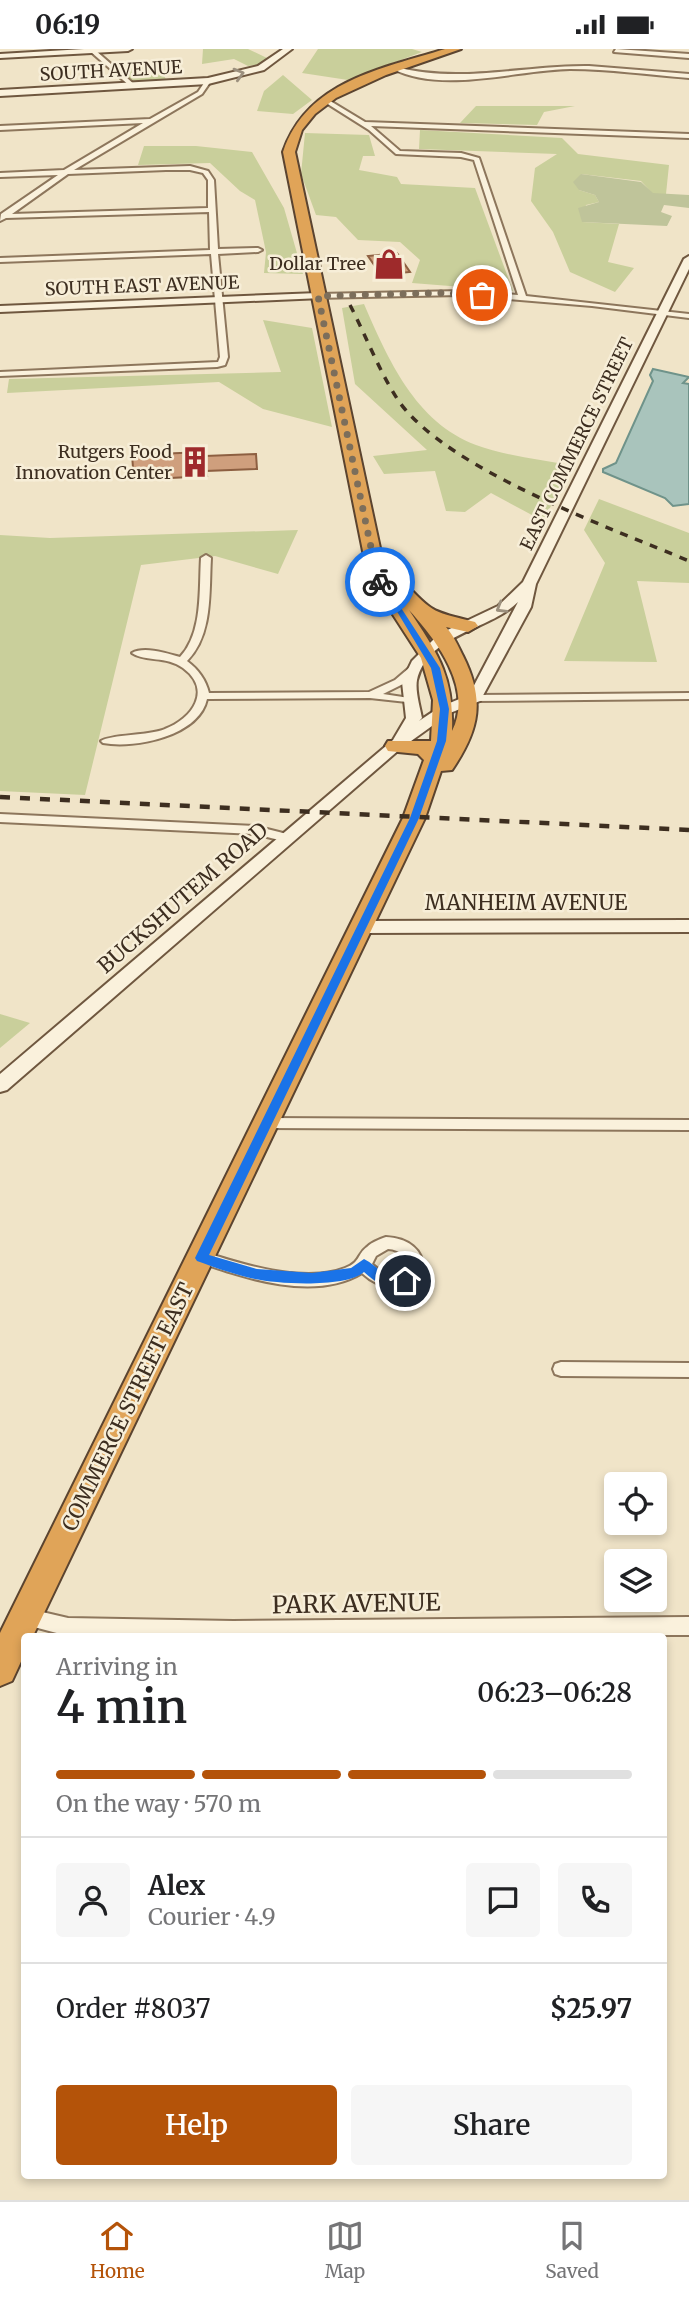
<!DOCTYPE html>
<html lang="en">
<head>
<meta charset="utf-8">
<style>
	:root { --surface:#fff; --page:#f6f6f6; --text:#202124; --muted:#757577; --line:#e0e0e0; --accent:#b45309 }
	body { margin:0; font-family:Merriweather,serif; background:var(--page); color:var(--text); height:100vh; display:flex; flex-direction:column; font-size:26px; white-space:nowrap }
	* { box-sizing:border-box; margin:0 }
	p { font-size:23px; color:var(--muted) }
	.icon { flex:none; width:38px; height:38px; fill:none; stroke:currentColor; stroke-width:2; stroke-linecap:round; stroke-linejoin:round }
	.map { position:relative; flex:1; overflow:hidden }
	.drawer { position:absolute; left:21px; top:1584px; width:646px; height:546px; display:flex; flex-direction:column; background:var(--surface); border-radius:7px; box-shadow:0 4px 10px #0003 }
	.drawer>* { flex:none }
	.controls { position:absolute; left:604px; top:1423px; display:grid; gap:14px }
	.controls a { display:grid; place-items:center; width:63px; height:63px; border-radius:7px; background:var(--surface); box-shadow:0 4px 10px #0003; font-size:35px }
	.pin { position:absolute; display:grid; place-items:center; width:60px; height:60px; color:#fff; margin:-30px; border:4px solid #fff; border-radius:50%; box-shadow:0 2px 7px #0007 }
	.courier { position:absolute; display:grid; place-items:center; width:70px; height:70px; margin:-35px; border:5px solid #1a73e8; border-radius:50%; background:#fff; color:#222; box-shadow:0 2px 9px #0007 }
	.overview em { font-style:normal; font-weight:600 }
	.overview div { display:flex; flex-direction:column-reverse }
	.overview { display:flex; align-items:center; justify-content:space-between; height:119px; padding:0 35px }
	h1 { font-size:46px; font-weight:600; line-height:52px }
	.bar { display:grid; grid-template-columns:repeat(4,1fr); gap:10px 7px; align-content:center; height:84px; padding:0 35px }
	.bar i { height:9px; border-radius:5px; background:var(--line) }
	.bar .current { background:var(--accent) }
	.bar p { grid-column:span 4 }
	.line { display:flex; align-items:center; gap:18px; padding:0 35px; border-top:2px solid var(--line) }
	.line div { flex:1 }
	.round { display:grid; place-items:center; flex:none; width:74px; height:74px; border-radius:7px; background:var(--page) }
	.primary-button { display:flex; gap:14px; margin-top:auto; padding:14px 35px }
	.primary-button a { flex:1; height:80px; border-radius:7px; background:var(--accent); color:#fff; font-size:28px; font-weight:600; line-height:80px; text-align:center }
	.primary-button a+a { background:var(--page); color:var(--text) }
	.status { display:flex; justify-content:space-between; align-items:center; height:49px; padding:0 35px; background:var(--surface); direction:ltr }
	.status svg { height:19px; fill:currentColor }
	.menu { display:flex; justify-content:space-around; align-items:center; height:98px; border-top:2px solid var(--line); background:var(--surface); font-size:19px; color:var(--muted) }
	.menu a { display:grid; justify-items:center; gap:4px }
	.menu .current { color:var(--accent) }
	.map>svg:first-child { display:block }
</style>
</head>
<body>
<div class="status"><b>06:19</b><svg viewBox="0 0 49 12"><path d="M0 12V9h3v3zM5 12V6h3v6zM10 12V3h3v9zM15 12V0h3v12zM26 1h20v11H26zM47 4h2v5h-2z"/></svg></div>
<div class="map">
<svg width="689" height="2151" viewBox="0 0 689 2151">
	<rect width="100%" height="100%" fill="#f0e4c8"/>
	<path fill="#c9cf9b" d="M203 0H248L267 9 263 15 248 17 234 10 202 15Z
		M318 0H412L422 3 348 31 302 24Z
		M158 13 168 35 133 37 110 17Z
		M283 26 312 51 293 65 257 62 264 42Z
		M476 57H575L544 63 537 76 460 74Z
		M420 81 562 89 578 105 669 116 666 145H653L641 132 581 125 579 141 595 146 599 153 586 156 582 173 619 175 608 213 634 219 615 243 570 223 553 183 531 152 535 119 557 105 419 100Z
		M305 84 369 86 375 107H363L359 121 397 128 401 135 475 139 513 242 412 234 420 211 400 193 358 191 336 168 316 166 301 125Z
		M144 97H196L252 103 284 159 303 225 264 224 266 203 255 151 240 142 210 114 138 116Z
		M364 255C388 310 415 373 476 396 505 407 541 410 572 417L543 472 491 444 465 463 446 462 435 422 384 425 373 407 427 401 355 335 342 259Z
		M263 271 312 279 332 378 263 360 219 333 7 344 9 330 281 323Z
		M599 450 689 484V534L637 532 657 613 564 612 605 514 584 481Z
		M298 481 278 525 215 507 141 516 85 746 0 742V486L50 489Z
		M0 965 30 974 0 999Z"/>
	<path fill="#bfc49a" d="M581 125 641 133 653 144 689 146V159L664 156 661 163 672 167 667 177 582 173 578 159 599 153 595 146 579 141 573 133Z"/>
	<path fill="#a9c4bc" stroke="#6f938a" stroke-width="2" d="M653 320 689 328 683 334 689 335V455L673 457 665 449 603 423V420L616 414 653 332 650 326Z"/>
	<path fill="#cf9f7d" stroke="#8d5f41" stroke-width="2" d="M397 204 410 223 381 226 368 207Z
		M204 403 205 407 256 405 257 420 206 422 207 427 134 431 132 406Z"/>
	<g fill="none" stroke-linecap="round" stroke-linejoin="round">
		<defs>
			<path id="street" d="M616 0 689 5V9L614 3Z
				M91 1H95L135 36V38H131L91 3Z
				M589 17 689 25V29C649 26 610 20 570 20 516 21 443 45 393 20L396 18C460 35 524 16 589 17Z
				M206 31 211 32 202 45 74 121 190 117 208 122 214 131 218 200 258 199 262 201 258 203 218 205 228 308 225 316 217 318 0 327V323L218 313 220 308 211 205 0 213V209L210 201 209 163 6 169 0 172 1 165 58 126 0 128V124L64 121 143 74 0 81V77L150 70 198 43ZM166 121H190L203 124 208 131V159L12 165 68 125Z
				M323 50H327L365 73 689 85V89L371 77 400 102 461 104 479 109 526 247 689 265V269L592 257 461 246 315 249 314 247 318 245 461 242 518 246 474 111 461 108 396 105 369 81 323 52Z
				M206 506 211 509C209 543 213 586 187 612 198 620 206 631 209 644L369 643 395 631 416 613 421 616 403 635 383 645 416 650V654L370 649 207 650C199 687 135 700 103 694L101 692C111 685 149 687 165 680 192 670 213 641 183 619 167 607 145 613 132 604 144 597 166 604 180 608 203 584 199 540 201 509Z
				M689 644V650L475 652 470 649 475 646Z
				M0 765 255 777 291 786 293 789 287 793 255 785 0 773Z
				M266 1069 689 1071V1081L266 1079 261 1078 259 1074 261 1070Z
				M386 1188C407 1189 425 1200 423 1223 409 1247 379 1240 362 1224 314 1253 245 1229 196 1212L193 1208 196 1204 201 1202C240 1215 304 1235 345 1219 361 1213 357 1205 367 1198 372 1193 380 1190 386 1188ZM388 1200C400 1201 408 1207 408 1220 394 1230 384 1226 372 1215L376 1207Z
				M561 1313 689 1314V1328L561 1327 555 1325 553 1320 555 1315Z
				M25 1559 68 1569 233 1572 689 1568V1586L68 1587 19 1574 16 1568 19 1562Z"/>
			<path id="secondary" d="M84 0H132L128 2 0 9V5Z
				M283 0H292L264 21 208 35 0 47V41L208 29 258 17Z
				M689 207V220L536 535 531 558 480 652 450 664 400 700 7 1041 0 1043V1025L393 691 406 669 402 633 412 612 439 585 498 557 523 533 684 210ZM518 553 469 646 440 658 419 672 422 669C420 658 415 642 417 631 429 584 489 582 518 553Z
				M318 244 322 245V249L0 263V257Z
				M689 871V883L362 884 353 878 362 872Z"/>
			<path id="highway" d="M445 0H461L386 26 336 49 315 65 302 81 295 103 386 527 391 534H405C433 565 435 563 475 573L478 577 468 583 446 578C454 587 458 597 463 607 485 651 480 680 452 721L441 722 425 769 33 1587H24V1606L12 1632 0 1637V1584L403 769 424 711 418 705 388 702 385 697 388 692H431L433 651 421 609 368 527 283 103C307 32 381 20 445 0ZM409 561C436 591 474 639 452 682 454 627 438 605 409 561Z"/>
		</defs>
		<use href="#street" stroke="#8d765c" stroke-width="4"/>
		<use href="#secondary" stroke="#6f573f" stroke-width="4"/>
		<use href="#highway" stroke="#5b4430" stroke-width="4"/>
		<use href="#street" fill="#faf1dc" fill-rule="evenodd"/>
		<use href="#secondary" fill="#faf1dc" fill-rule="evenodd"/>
		<use href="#highway" fill="#e0a458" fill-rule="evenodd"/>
		<path stroke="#3d2e20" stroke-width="3.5" stroke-dasharray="8 8" stroke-linecap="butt" d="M350 256C366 287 379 322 398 351 445 420 611 479 689 512"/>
		<path stroke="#3d2e20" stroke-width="4.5" stroke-dasharray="10 10" stroke-linecap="butt" d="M0 748 689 781"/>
	</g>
	<defs><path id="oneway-chevron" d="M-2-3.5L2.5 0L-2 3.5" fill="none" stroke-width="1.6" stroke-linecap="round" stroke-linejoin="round" transform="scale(1.75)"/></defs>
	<g stroke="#9c907e">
		<use href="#oneway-chevron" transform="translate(239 25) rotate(-16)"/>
		<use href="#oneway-chevron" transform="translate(501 559) rotate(149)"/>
	</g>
	<path fill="#1a73e8" d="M378 531H383L440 619 449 660 446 692 419 769 209 1206 257 1220 312 1224 351 1219 364 1210C380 1218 385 1233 405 1227L411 1232 409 1236C389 1243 379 1236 364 1223 346 1239 278 1235 255 1230 236 1226 216 1219 197 1212L195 1209 410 769 437 692 440 660 431 619Z"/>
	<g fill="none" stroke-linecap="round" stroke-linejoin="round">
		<path stroke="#7c6e5b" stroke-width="7" stroke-dasharray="0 12.6" d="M380 533 377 527 318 247 441 244 482 246"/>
	</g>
	<defs>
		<symbol id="shop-bare" viewBox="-9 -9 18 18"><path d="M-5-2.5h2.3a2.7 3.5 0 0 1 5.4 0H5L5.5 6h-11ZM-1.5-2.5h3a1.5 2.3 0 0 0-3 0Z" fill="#9e2a2b" stroke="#f7eed8" stroke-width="2.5" paint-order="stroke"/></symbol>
		<symbol id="building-bare" viewBox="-9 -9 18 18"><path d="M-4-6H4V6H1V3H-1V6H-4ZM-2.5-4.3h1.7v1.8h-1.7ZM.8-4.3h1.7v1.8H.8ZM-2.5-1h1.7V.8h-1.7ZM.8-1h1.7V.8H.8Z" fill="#9e2a2b" stroke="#f7eed8" stroke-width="2.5" paint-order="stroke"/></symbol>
	</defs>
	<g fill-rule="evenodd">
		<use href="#shop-bare" x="367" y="193" width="44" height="44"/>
		<use href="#building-bare" x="173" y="391" width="44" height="44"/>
	</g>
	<g text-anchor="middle" stroke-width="5" stroke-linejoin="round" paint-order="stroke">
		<g font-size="18" fill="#3d2e20" stroke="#f7eed8">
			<text transform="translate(111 22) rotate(-3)" y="6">SOUTH AVENUE</text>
			<text transform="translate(142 237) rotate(-2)" y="6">SOUTH EAST AVENUE</text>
			<text transform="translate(577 395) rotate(-64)" y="6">EAST COMMERCE STREET</text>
		</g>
		<g font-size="18" fill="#3d2e20" stroke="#f7eed8" text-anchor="end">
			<text x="366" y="221">Dollar Tree</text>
			<text x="172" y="409">Rutgers Food<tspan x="172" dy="21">Innovation Center</tspan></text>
		</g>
		<g font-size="21" fill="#3d2e20" stroke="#f7eed8">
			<text transform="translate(183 849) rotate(-41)" y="7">BUCKSHUTEM ROAD</text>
			<text x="526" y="861">MANHEIM AVENUE</text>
			<text transform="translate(128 1358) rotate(-64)" y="7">COMMERCE STREET EAST</text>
		</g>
		<g font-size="24" fill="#3d2e20" stroke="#f7eed8">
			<text transform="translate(356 1555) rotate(-1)" y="8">PARK AVENUE</text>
		</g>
	</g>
</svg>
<div class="controls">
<a><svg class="icon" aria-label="locate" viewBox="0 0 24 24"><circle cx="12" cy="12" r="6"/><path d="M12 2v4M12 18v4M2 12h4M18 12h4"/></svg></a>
<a><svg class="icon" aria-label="layers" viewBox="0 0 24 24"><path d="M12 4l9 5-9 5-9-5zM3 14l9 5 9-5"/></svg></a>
</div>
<div class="pin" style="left:482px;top:246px;background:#ea580c"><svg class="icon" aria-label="bag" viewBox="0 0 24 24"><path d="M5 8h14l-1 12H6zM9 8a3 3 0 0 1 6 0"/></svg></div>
<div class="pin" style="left:405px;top:1232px;background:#1f2937"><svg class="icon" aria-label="home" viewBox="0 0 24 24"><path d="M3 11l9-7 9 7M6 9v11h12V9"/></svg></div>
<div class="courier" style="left:380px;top:533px"><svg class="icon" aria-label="bike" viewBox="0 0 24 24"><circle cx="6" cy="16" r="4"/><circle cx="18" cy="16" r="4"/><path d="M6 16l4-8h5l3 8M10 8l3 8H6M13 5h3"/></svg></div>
<section class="drawer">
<div class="overview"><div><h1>4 min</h1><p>Arriving in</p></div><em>06:23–06:28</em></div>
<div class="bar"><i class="current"></i><i class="current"></i><i class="current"></i><i></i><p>On the way · 570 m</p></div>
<div class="line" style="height:126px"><a class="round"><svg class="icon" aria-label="person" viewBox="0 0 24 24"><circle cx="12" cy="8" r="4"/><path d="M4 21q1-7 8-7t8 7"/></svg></a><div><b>Alex</b><p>Courier · 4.9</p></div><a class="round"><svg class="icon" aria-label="chat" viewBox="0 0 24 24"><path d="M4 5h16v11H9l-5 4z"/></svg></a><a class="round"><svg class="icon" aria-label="phone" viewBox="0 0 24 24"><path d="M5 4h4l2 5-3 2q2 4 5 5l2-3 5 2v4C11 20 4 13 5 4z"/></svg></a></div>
<div class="line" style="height:91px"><div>Order #8037</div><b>$25.97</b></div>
<div class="primary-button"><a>Help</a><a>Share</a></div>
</section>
</div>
<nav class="menu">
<a class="current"><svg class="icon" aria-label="home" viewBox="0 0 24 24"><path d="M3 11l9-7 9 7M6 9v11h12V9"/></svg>Home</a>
<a><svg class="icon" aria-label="map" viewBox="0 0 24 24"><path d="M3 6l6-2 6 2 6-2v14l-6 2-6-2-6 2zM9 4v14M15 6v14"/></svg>Map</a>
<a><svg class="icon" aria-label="saved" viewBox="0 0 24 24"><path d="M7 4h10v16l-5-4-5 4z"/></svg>Saved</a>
</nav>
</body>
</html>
